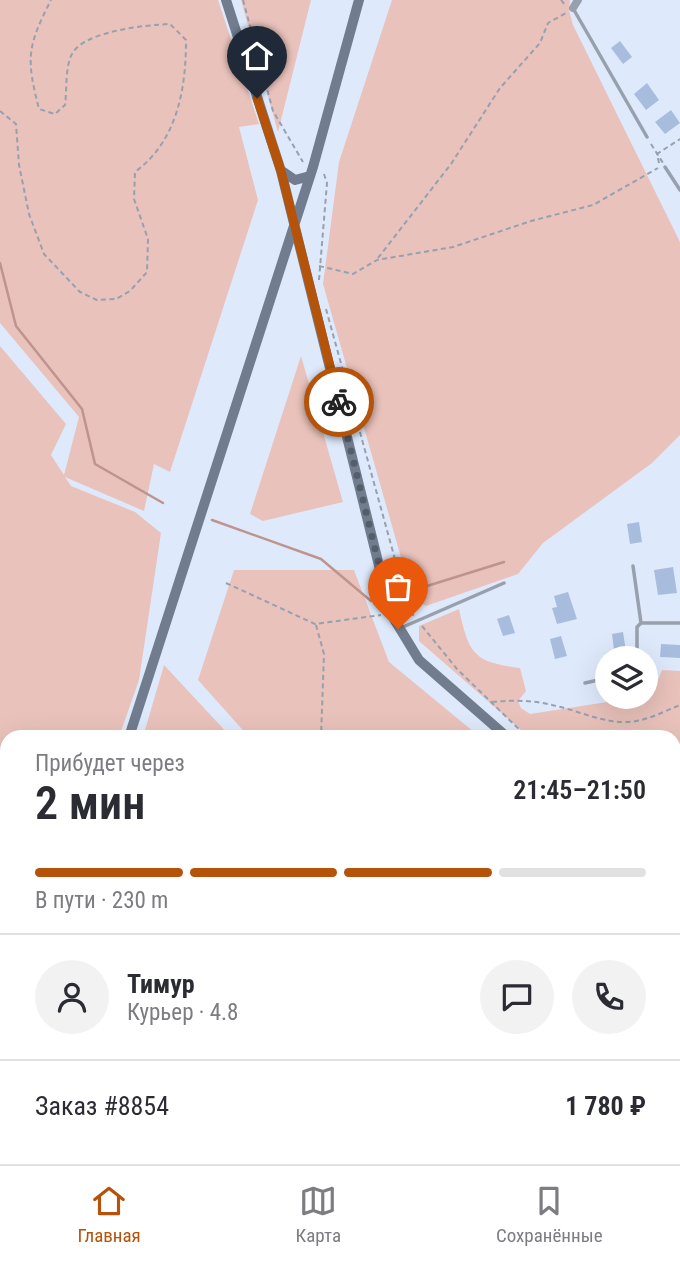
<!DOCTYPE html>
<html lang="ru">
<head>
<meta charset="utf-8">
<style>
	:root { --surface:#fff; --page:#f2f2f3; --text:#2b2b33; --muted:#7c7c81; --line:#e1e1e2; --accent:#b45309 }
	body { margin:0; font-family:"Roboto Condensed",sans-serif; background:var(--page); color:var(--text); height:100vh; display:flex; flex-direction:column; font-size:26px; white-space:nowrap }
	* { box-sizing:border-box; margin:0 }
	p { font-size:23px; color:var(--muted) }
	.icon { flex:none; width:38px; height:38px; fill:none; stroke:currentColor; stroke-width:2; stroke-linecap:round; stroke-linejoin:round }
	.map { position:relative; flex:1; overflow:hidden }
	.sheet { position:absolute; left:0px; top:730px; width:681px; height:436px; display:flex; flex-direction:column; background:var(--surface); border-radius:21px 21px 0 0; box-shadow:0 7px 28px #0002 }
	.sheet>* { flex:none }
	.buttons { position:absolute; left:595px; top:646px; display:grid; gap:14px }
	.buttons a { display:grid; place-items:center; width:63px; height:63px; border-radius:50%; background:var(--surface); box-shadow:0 7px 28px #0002; font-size:35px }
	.pin { position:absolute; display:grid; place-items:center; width:60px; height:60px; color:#fff; margin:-72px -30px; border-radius:50% 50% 50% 0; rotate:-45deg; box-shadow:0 0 7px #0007 }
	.pin .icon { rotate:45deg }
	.courier { position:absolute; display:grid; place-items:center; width:70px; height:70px; margin:-35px; border:5px solid #b45309; border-radius:50%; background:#fff; color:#222; box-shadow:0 2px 9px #0007 }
	.overview em { font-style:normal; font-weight:600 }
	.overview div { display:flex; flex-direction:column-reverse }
	.overview { display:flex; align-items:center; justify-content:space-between; height:119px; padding:0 35px }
	h1 { font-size:46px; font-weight:600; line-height:52px }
	.bar { display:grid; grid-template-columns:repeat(4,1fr); gap:10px 7px; align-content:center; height:84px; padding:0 35px }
	.bar i { height:9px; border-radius:5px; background:var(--line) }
	.bar .current { background:var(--accent) }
	.bar p { grid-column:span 4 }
	.line { display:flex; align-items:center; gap:18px; padding:0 35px; border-top:2px solid var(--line) }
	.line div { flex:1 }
	.round { display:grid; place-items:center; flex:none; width:74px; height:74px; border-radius:37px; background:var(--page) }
	.tab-bar { display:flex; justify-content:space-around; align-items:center; height:98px; border-top:2px solid var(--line); background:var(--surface); font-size:19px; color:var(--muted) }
	.tab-bar a { display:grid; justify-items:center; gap:4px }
	.tab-bar .current { color:var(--accent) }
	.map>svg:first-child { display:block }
</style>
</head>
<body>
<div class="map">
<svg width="680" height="1164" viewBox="0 0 680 1164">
	<rect width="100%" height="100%" fill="#deeafc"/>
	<path fill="#e9c2bb" d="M0 0H218L259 124 239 127 258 200 170 472 154 464 144 511 65 477 71 486 135 512 161 533 139 680 119 737H7V931H0V346L66 424 51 455 64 475 79 417 0 323Z
		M241 0H311L278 132Z
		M392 0H570L569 10 573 25 680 242V435L652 463 543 543 518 574 426 606 412 596 323 284 339 162Z
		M301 356 343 502 263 521 250 514Z
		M234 570H354L389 662 480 737H249L198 680Z
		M459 609C469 654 473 662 520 668L526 691 518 701 521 708 530 714 646 696 652 695 662 670 680 671V868L674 863V737H529L419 641V626Z
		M164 665 231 737H143Z
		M674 960H680V1164H0V1004H7V1158H674Z"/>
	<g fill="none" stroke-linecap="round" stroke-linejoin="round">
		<path stroke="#be948d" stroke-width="2.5" d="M0 263 16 326 82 409 95 464 163 503
			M212 520 321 559 371 601
			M411 591 504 562"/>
	</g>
	<path fill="#a8bdde" d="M620 41 632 57 623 64 611 48Z
		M647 83 659 100 646 110 634 94Z
		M671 110 680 123 665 134 655 122Z
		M639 522 642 542 630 544 627 524Z
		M673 567 677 593 658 595 654 570Z
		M568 592 577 619 557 624 552 608 557 607 554 596Z
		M509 615 515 633 503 636 497 619Z
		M623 632 627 658H615L612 634Z
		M561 636 567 656 555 659 550 639Z
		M661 644 680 645V658L660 657Z"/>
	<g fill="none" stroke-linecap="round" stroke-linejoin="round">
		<path stroke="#96a0af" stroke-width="2" stroke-dasharray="5 3.5" stroke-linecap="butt" d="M243 0 273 111 303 162
			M561 0 565 5
			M0 111 16 124 19 165 29 214 44 254 80 292 97 300 116 299 130 291 147 272 148 239 134 199 135 172C177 141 186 90 186 40L170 24C146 25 81 31 71 56 65 70 67 91 65 105L55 114 39 109C26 58 27 47 51 0
			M651 144 663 163
			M659 163 657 154 680 139
			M378 258 451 164 500 88 540 43 548 23 566 13
			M319 266 353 274 377 260 453 247 531 221 593 205 658 168
			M319 280 327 183 324 174
			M326 309 409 610 414 616
			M226 583 315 624 381 615
			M316 625 324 654 321 737
			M422 626 457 669 527 737
			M492 702C512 700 532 700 552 705 577 710 602 723 628 722 646 721 663 712 680 705
			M674 867 680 872"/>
		<path stroke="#98a0ad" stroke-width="3.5" d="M574 10 647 137
			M665 167 680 190
			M633 566 641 623
			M403 627 504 583
			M634 658 637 652V627L641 623H680
			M585 683 607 678
			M674 1156H680
			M470 1164 609 1158"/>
		<path stroke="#98a0ad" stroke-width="8" d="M573 8 578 0"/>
		<path stroke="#717d8f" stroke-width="10" d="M226 0 281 171 391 614 419 660 507 737
			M282 171 295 180 310 176
			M129 737 313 167 359 0
			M674 885 680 891
			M674 937H680
			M0 946H7"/>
	</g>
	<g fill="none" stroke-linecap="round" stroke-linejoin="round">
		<path stroke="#555d6a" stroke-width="7" stroke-dasharray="0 12.6" d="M339 402 391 614 398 629"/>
		<path stroke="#b45309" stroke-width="9" d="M257 98 281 171 339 402"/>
	</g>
</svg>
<div class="buttons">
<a><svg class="icon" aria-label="layers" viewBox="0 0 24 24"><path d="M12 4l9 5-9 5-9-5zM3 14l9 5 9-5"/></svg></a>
</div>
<div class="pin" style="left:398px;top:629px;background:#ea580c"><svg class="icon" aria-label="bag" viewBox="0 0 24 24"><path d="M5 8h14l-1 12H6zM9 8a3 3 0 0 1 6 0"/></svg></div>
<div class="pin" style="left:257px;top:98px;background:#1f2937"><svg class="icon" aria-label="home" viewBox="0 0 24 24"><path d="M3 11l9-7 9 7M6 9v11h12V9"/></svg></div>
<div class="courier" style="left:339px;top:402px"><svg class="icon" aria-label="bike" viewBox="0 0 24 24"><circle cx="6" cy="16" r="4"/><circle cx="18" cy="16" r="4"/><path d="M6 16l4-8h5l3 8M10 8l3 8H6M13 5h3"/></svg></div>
<section class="sheet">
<div class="overview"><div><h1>2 мин</h1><p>Прибудет через</p></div><em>21:45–21:50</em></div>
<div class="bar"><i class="current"></i><i class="current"></i><i class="current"></i><i></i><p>В пути · 230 m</p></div>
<div class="line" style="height:126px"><a class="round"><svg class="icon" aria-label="person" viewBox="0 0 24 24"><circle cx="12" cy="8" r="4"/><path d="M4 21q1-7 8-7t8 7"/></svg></a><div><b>Тимур</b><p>Курьер · 4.8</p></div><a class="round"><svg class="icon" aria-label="chat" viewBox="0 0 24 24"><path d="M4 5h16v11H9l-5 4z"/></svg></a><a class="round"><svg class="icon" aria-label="phone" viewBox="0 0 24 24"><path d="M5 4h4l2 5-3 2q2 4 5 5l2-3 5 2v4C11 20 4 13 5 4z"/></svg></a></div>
<div class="line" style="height:91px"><div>Заказ #8854</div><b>1 780 ₽</b></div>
</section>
</div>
<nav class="tab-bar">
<a class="current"><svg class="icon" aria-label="home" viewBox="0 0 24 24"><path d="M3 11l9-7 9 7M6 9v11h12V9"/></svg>Главная</a>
<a><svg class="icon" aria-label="map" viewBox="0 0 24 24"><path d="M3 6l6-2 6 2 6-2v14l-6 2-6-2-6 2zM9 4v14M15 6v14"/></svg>Карта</a>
<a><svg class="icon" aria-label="saved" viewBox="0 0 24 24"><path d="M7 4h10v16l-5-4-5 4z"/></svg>Сохранённые</a>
</nav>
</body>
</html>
